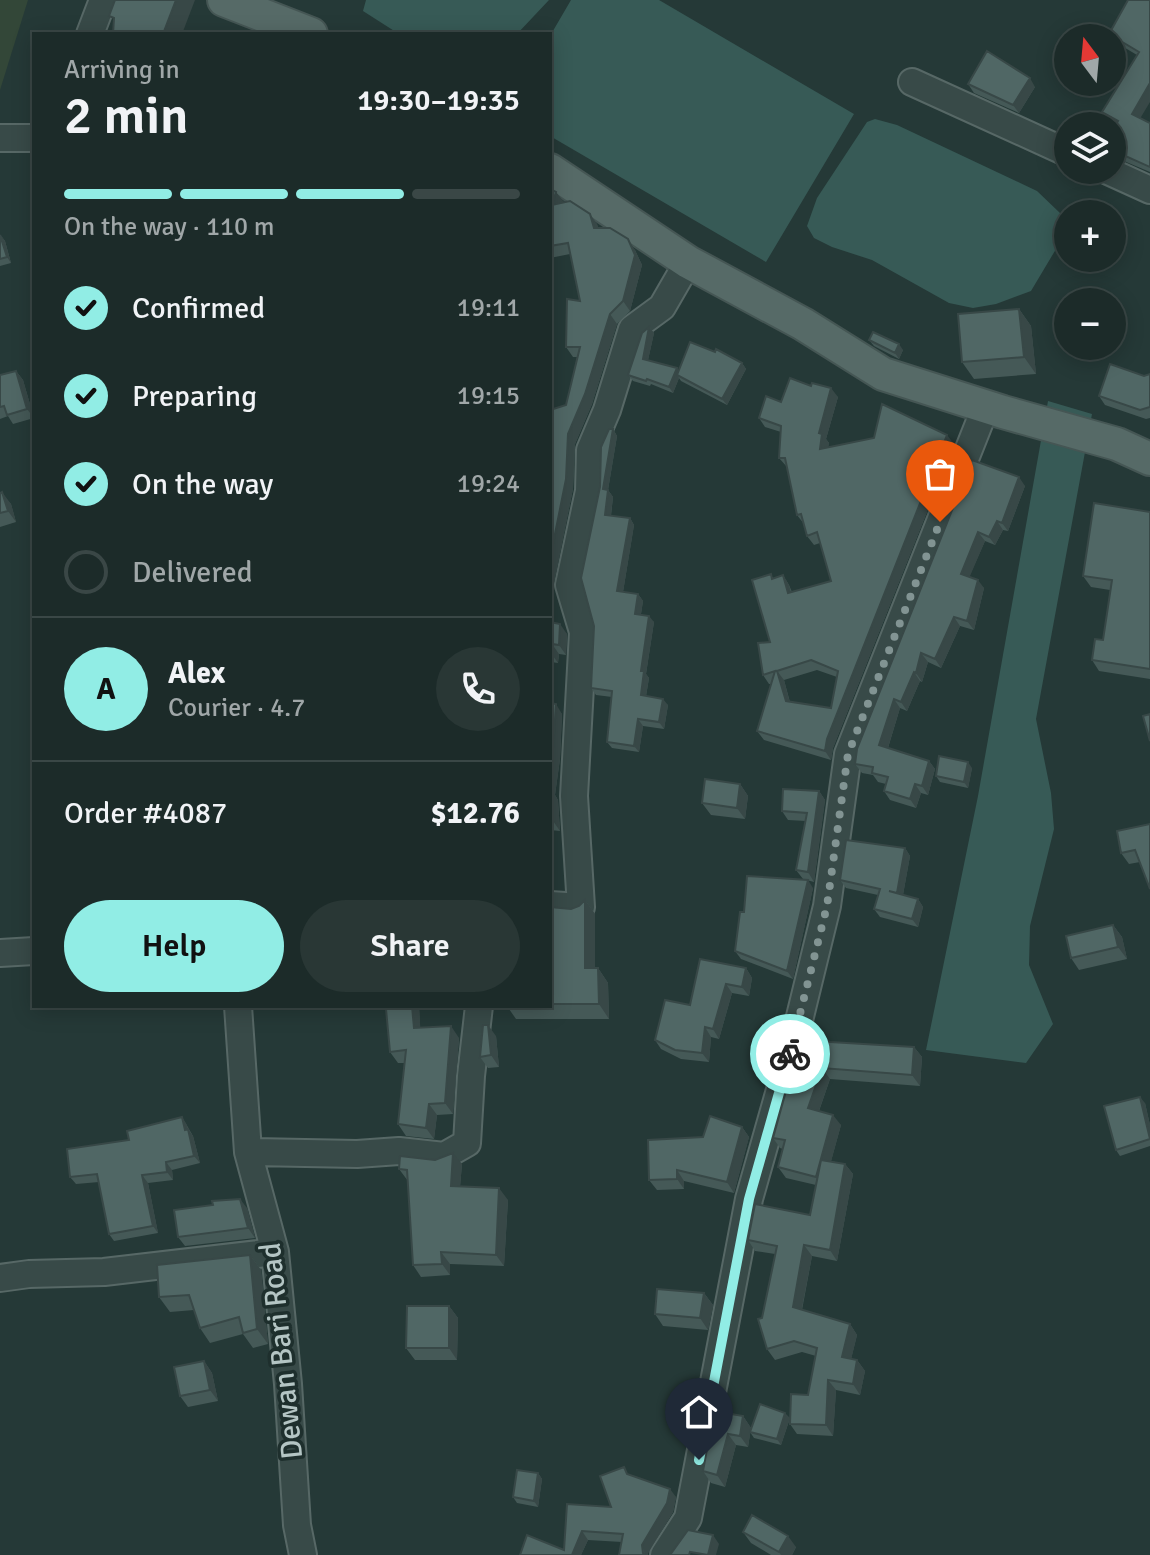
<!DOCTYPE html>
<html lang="en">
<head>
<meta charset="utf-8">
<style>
	:root { --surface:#1c2b29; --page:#293735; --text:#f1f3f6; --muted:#a0a7a8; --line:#3a4746; --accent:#91ede5 }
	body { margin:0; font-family:Signika,sans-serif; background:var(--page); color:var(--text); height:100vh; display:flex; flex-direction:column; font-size:30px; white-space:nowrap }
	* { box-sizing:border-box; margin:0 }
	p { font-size:26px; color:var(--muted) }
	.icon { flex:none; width:44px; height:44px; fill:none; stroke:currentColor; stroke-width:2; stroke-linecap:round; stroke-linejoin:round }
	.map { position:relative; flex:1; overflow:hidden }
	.details { position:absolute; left:32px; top:32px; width:520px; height:976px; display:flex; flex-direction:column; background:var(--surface); border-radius:0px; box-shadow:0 4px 20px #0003,0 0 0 2px var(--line) }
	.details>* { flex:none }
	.needle { width:52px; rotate:344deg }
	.fabs { position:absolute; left:1054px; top:24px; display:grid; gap:16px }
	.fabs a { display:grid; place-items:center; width:72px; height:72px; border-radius:50%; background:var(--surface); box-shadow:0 4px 20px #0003,0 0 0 2px var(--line); font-size:40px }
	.pin { position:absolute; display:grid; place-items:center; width:68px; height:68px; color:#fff; margin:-82px -34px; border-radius:50% 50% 50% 0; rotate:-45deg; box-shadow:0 0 8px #0007 }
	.pin .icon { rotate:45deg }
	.courier { position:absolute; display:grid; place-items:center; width:80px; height:80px; margin:-40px; border:6px solid #91ede5; border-radius:50%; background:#fff; color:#222; box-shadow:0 2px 10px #0007 }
	.summary em { font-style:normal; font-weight:600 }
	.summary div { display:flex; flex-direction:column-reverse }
	.summary { display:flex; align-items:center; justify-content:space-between; height:136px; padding:0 32px }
	h1 { font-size:52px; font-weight:600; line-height:60px }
	.bar { display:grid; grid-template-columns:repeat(4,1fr); gap:12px 8px; align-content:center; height:96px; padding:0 32px }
	.bar i { height:10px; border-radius:6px; background:var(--line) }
	.bar .active { background:var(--accent) }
	.bar p { grid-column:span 4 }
	.line { display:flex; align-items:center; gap:20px; padding:0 32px; border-top:2px solid var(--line) }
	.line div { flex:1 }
	.round { display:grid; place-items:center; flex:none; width:84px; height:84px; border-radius:42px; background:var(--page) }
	ol { padding:0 32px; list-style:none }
	li { display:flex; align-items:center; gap:24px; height:88px }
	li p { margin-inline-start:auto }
	li .icon { padding:8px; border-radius:50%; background:var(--accent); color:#111; stroke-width:4 }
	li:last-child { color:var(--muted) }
	li i { width:44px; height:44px; border:4px solid var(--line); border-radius:50% }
	.action { display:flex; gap:16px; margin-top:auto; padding:16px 32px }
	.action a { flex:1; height:92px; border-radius:48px; background:var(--accent); color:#111; font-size:32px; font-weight:600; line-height:92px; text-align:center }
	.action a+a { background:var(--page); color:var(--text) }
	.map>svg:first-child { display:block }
</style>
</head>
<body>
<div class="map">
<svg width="1150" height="1555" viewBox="0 0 1150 1555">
	<rect width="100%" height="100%" fill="#253937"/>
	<path fill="#334738" d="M0 0H28L0 90Z"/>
	<path fill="#375a56" d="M366 0H549L517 34H399L363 11Z
		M571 0H659L854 114 766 262 550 136V36Z
		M875 119 897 125 1037 191 1060 213 1065 225 1062 239 1031 291 996 304 973 308 949 303 872 260 832 247 814 238 807 226 817 198 867 122Z
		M1048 401 1092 414 1036 719 1051 793 1054 829 1030 926 1029 965 1053 1024 1026 1063 926 1050 978 796Z"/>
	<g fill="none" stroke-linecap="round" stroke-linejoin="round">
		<defs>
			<path id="minor" d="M90 34 103 0
				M912 82 1068 153
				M0 138H34
				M1106 170 1150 190
				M550 905 581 907 574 796 583 632 569 585 589 491 590 450 607 410 632 329 662 307 688 262
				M0 953 34 951
				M238 1006 248 1152 275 1252 288 1384 297 1525 303 1555
				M248 1152 357 1154 399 1151 444 1156 467 1143 471 1076 479 1006
				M0 1278 29 1274 104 1272 275 1252
				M664 1555 688 1518 749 1199 795 1037 827 906 848 754 986 406"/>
			<path id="major" d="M224 0 311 34
				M550 170 688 262 803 324 883 374 1003 412 1117 444 1150 459"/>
		</defs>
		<use href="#minor" stroke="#576866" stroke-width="30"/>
		<use href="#major" stroke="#455654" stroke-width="36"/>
		<use href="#minor" stroke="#384a48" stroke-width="26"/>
		<use href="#major" stroke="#566a67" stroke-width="32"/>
	</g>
	<path fill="#455957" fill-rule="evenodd" d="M1150 0 1140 118 1150 123V172L1112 156V132L1116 125 1108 120 1102 112 1137 55 1115 42 1109 34Z
		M968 84 1035 87 1019 113 974 93Z
		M550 189 563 202 597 224 598 228 635 250 642 265 630 311 617 324 592 404 575 444 573 489 553 587 550 586V410L566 405 577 357H573L566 347 580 301 570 254 550 258Z
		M0 235 5 241 11 263 0 266Z
		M1019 309 1031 326 1036 374 974 379 962 362Z
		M649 327 654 333 648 360 677 368 678 371 742 363 746 369 727 405 681 381 679 378 673 393 651 384 650 386 633 381 628 375Z
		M869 340 903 350 899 359 874 346Z
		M16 371 23 380 34 418 13 424 8 416 0 419V375Z
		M1150 374V418L1146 419 1105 405 1099 396Z
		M811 386 838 397 826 439 829 443 828 447 954 444 833 748 831 760 764 740 757 731 771 684H769L763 675 770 642 773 578 783 575 789 585 792 592 831 581 820 543 814 545 807 536 804 524 797 515 787 467 779 458 781 432 765 427 759 418 781 402ZM817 670 837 677 831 708 790 702 784 680Z
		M613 429 617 436 608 490 613 497 611 516 630 518 634 525 623 592 638 594 643 601 641 614 654 622 646 674 649 678 646 696 668 705 664 729 643 726 639 752 612 748 607 742 612 697 596 695 591 688 600 487Z
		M972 460 1025 486 1008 531 1003 530 995 545 985 541 969 577 984 588 974 630 960 626 941 668 928 662 922 682 920 681 907 711 900 708 888 748 929 761 935 769 928 795 921 793 916 808 890 800 884 791 886 784 878 782 873 775 862 773 855 764Z
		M0 493 11 504 16 522 0 527Z
		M1150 512V679L1099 671 1092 660 1103 640 1110 590 1091 587 1083 576Z
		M550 622 567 634 566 655 559 654 558 663 551 662 550 668Z
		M550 703 562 714 560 759 555 795 558 800 560 831 550 830Z
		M972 768 968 788 940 782 936 776Z
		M740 784 748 796 745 819 711 815 702 803Z
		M819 791 825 800 814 882 803 879 796 870 806 821 788 820 782 811Z
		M1150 824 1140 862 1129 864 1121 853Z
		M905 848 910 856 903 895 918 899 923 907 918 927 880 917 874 909 878 895 846 888 840 880Z
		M813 888 793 979 741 959 735 951 744 912Z
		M585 900 595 914V968H598L608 983 609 1019H516L507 1006H550V907L571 909 579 906Z
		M1113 925 1122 937 1127 959 1079 970 1071 958Z
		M746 968 752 978 749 996 732 993 719 1039 711 1037 709 1062 681 1059 661 1049 655 1040 690 1005Z
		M390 1006H419L420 1027 459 1038 453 1114 437 1115 434 1139 406 1136 398 1124 405 1063H398L390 1052Z
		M496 1036 499 1067 488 1068 480 1057Z
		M830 1042 914 1047 922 1057 920 1086 830 1079 819 1111 841 1125 831 1161 845 1164 853 1174 837 1261 812 1256 802 1310 850 1324 857 1335 851 1359 857 1360 865 1371 860 1395 836 1390 833 1436 797 1434 790 1424 808 1395 816 1356 802 1352 775 1360 767 1349 762 1318 775 1254 755 1251 748 1240 810 1215 816 1185 786 1178 778 1167 783 1149 780 1148 773 1138Z
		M1145 1103 1150 1125V1146L1120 1156 1116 1150Z
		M182 1117 193 1136 200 1163 172 1170 173 1180 148 1183 158 1233 114 1241 109 1234 99 1182 76 1184 70 1177 129 1140Z
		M742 1127 749 1137 734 1193 684 1181V1189L657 1190 649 1180 703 1137Z
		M462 1164 460 1187 508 1200 504 1266 450 1264V1275L421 1277 413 1265 408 1181 399 1169Z
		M247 1208 255 1238 185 1246 178 1237Z
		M250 1255 261 1270 268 1344 253 1348 243 1334 210 1343 200 1328 194 1310 170 1312 159 1297Z
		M704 1293 713 1305 708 1330 663 1326 655 1314Z
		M449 1306 458 1318 457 1360H415L406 1348Z
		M204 1361 212 1373 218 1401 188 1407 180 1396Z
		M714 1411 743 1416 751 1428 748 1447 736 1445 725 1487 711 1483 703 1471Z
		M790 1418 781 1445 754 1438 750 1432Z
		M538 1473 542 1479 538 1507 517 1503 513 1497Z
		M630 1475 676 1497 673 1512 648 1553V1555H619L622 1542 588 1540 581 1555H520L564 1550 567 1504 611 1507Z
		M743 1532 796 1547 792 1555H771L751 1543Z"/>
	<path fill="#384847" d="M176 0H195L182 34H163Z
		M1030 78 1035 87 1019 113 1013 105Z
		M1150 83V102L1138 122 1132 114Z
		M556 192 564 202 552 205Z
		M590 214 597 224 601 238 594 228Z
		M1 235 5 241 11 263 7 257Z
		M628 239 635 250 642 265 630 311 623 301Z
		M1019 309 1031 326 1036 374 1024 357Z
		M610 314 617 324 592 404 575 444 573 489 553 587 550 582V559L568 434Z
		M649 327 654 333 647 365 643 359Z
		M899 344 903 350 899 359 895 353Z
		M742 363 746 369 727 405 722 399Z
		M677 368 681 374 677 375 679 378 673 393 669 387Z
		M16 371 23 380 34 418 27 409Z
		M831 388 838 397 826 439 829 443 826 458 820 449 819 433Z
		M613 429 617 436 608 490 613 497 610 522 605 515 603 489Z
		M947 435 954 444 833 748 831 760 825 751 827 739Z
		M1019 477 1025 486 1008 531 1002 523Z
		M2 492 11 504 16 522 8 511Z
		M630 518 634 525 622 598 617 591Z
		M997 521 1003 530 995 545 989 537Z
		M978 532 985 541 967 583 961 574Z
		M783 575 789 585 794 603 788 593Z
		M978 580 984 588 974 630 967 621Z
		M638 594 643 601 640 620 635 614Z
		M649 616 654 622 646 674 649 678 645 702 641 695V671Z
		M954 617 960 626 941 668 935 659Z
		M560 624 567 634 566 655 559 645Z
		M552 644 559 654 558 663 551 653Z
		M921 653 928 662 922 682 916 673Z
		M777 671 784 680 792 711 786 701Z
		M914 672 920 681 907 711 901 702Z
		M663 699 668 705 664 729 659 722Z
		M894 699 900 708 886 754 879 745Z
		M556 704 562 714 560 759 555 795 558 800 560 831 553 821 550 796V770Z
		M638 719 643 726 639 752 634 746Z
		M929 761 935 769 928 795 922 786Z
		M968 762 972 768 968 788 964 782Z
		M740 784 748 796 745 819 737 808Z
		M915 784 921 793 916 808 910 799Z
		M819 791 825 800 814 882 808 872Z
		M905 848 910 856 902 900 897 893Z
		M808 880 813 888 793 979 787 971Z
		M918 899 923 907 918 927 912 919Z
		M585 900 595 914V983L585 968Z
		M1113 925 1122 937 1127 959 1118 947Z
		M598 968 608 983 609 1019 599 1004Z
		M746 968 752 978 749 996 742 987Z
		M726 984 732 993 719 1039 713 1029Z
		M412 1006H419L421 1039 414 1028Z
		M488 1025 496 1036 499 1067 491 1055Z
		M451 1026 459 1038 453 1114 445 1103Z
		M705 1027 711 1037 709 1062 702 1053Z
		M914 1047 922 1057 920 1086 912 1075Z
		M822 1068 830 1079 816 1119 808 1108Z
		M1140 1097 1145 1103 1150 1125V1137Z
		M429 1104 437 1115 434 1139 426 1128Z
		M833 1115 841 1125 824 1187 816 1177Z
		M182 1117 187 1125 190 1137 185 1130Z
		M742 1127 749 1137 734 1193 727 1182Z
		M188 1129 193 1136 200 1163 194 1156Z
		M453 1153 462 1164 459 1198 451 1186Z
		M166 1162 172 1170 173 1180 167 1172Z
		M845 1164 853 1174 837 1261 830 1250Z
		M677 1170 684 1181V1189L677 1179Z
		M142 1175 148 1183 158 1233 153 1226Z
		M499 1188 508 1200 504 1266 496 1255Z
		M240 1199 247 1208 255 1238 248 1228Z
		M804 1245 812 1256 800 1318 793 1307Z
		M441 1252 450 1264V1275L442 1264Z
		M250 1255 261 1270 268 1344 257 1329Z
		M704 1293 713 1305 708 1330 700 1318Z
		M449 1306 458 1318 457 1360 449 1348Z
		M850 1324 857 1335 849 1368 842 1357Z
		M857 1360 865 1371 860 1395 853 1384Z
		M204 1361 212 1373 218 1401 210 1390Z
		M828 1380 836 1390 833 1436 826 1425Z
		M785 1413 790 1418 781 1445 777 1439Z
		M743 1416 751 1428 748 1447 740 1436Z
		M728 1434 736 1445 725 1487 717 1475Z
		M538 1473 542 1479 538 1507 534 1501Z
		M670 1489 676 1497 673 1512 648 1553V1555H645L642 1545Z
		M582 1531 588 1540 581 1555H572Z
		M713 1535 719 1544 716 1555H708Z
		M788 1536 796 1547 792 1555H781L779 1552Z"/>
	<path fill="#506765" stroke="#384847" stroke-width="2" fill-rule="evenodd" d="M115 0H176L163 34H113L114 18 109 16Z
		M1128 0H1150V83L1132 114 1150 123V167L1112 150V132L1118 121 1102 112 1139 52 1109 34Z
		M987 51 1030 78 1013 105 968 84Z
		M550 189 556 192 552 205 570 201 590 214 594 228H610L628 239 635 255 623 301 610 314 585 394 568 434 566 479 550 559V410L566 405 580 347H566L567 299 580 301 568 243 550 246Z
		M0 235 7 257 0 259Z
		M1019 309 1024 357 962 362 958 314Z
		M649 327 643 359 677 368 669 387 647 379 646 381 628 375 642 333Z
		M873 332 899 344 895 353 869 340Z
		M690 342 715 352 716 349 742 363 722 399 677 375Z
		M1110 364 1144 376 1150 374V407L1140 410 1099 396Z
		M16 371 27 409 7 415 4 406 0 407V375Z
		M790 378 811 386 812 383 831 388 819 433 822 434 820 449 874 438 882 404 947 435 827 739 825 751 757 731 775 671 763 675 758 643 770 642 752 580 771 574 772 579 783 575 788 593 831 581 817 532 807 536 801 514 797 515 785 458H779L781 426 759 418 766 396 781 402ZM811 660 838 671 831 708 786 701 777 671Z
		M609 429H613L603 489 608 490 605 515 630 518 617 591 638 594 635 614 649 616 641 671H644L641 695 663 699 659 722 638 719 634 746 607 742 612 691 591 688 594 626 581 578 600 487 601 447Z
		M972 460 1019 477 1002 523 997 521 989 537 978 532 961 574 978 580 967 621 954 617 935 659 921 653 916 673 914 672 901 702 894 699 879 745 929 761 922 786 915 784 910 799 884 791 888 777 872 773 873 767 855 764 857 749Z
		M2 492 8 511 0 513V493Z
		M1094 503 1150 512V669L1092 660 1095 639 1103 640 1112 580 1083 576Z
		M550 622 560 624 559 645 552 644 551 653Z
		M550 703 556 704 553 749 550 770Z
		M1150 714V741L1143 716Z
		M939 756 968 762 964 782 936 776Z
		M705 779 740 784 737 808 702 803Z
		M783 789 819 791 808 872 796 870 807 813 782 811Z
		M550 790H551L553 821H550Z
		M1150 824V889L1135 850 1121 853 1117 831Z
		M846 840 905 848 897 893 889 891 918 899 912 919 874 909 880 889 840 880Z
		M747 876 808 880 787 971 735 951 740 912H744Z
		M585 900V968H598L599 1004H550V907L571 909 579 906Z
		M1113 925 1118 947 1071 958 1066 936Z
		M700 959 746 968 742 987 726 984 713 1029 705 1027 702 1053 675 1050 655 1040 665 1000 690 1005Z
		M390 1006H412L414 1028 451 1026 445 1103 429 1104 426 1128 398 1124 406 1050 390 1052 386 1009 390 1008Z
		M483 1025H488L491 1055 480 1057Z
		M802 1033 830 1042 914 1047 912 1075 822 1068 808 1108 833 1115 816 1177 778 1167 785 1140 773 1138Z
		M1140 1097 1150 1139 1116 1150 1104 1106Z
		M710 1116 742 1127 727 1182 677 1170V1179L649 1180 648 1140 703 1137Z
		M182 1117 185 1130 188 1129 194 1156 166 1162 167 1172 142 1175 153 1226 109 1234 97 1174 70 1177 67 1149 129 1140 127 1131Z
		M453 1153 451 1186 499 1188 496 1255 441 1252 442 1264 413 1265 407 1170 399 1169 400 1156 435 1160Z
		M821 1160 845 1164 830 1250 804 1245 793 1307 850 1324 842 1357 857 1360 853 1384 828 1380 826 1425 790 1424 791 1394 808 1395 817 1348 794 1341 767 1349 758 1319 762 1318 777 1246 748 1240 755 1204 810 1215Z
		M240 1199 248 1228 178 1237 174 1210 213 1205 212 1201Z
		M250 1255 257 1329 243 1333 239 1317 200 1328 189 1295 159 1297 157 1265Z
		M657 1289 704 1293 700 1318 655 1314Z
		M407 1306H449V1348H406Z
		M204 1361 210 1390 180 1396 174 1367Z
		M760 1404 785 1413 777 1439 750 1432Z
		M714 1411 743 1416 740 1436 728 1434 717 1475 703 1471Z
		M624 1467 627 1474 670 1489 667 1503 642 1545 643 1553 645 1555H619L623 1534 582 1531 572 1555H520L527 1535 564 1550 567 1504 611 1507 600 1476Z
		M517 1470 538 1473 534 1501 513 1497Z
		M752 1515 788 1536 779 1552 743 1532Z
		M688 1530 713 1535 708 1555 690 1552 689 1555H670Z"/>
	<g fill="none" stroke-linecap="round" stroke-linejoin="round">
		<path stroke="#829493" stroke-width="8" stroke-dasharray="0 14.4" d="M790 1054 827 906 848 754 940 522"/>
		<path stroke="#91ede5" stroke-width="10" d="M699 1460 749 1199 790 1054"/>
	</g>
	<g text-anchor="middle" stroke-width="7" stroke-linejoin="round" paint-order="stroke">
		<g font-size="30" fill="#b4c5c4" stroke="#1e2f2d">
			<text transform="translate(281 1351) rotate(-96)" y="10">Dewan Bari Road</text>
		</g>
	</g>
</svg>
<div class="fabs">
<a><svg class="needle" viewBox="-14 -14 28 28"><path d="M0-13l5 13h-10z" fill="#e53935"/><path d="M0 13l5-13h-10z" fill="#a0a7a8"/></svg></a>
<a><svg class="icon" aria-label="layers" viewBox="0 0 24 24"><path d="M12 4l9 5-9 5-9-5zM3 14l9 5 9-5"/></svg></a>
<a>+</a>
<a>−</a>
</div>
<div class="pin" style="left:940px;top:522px;background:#ea580c"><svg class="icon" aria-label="bag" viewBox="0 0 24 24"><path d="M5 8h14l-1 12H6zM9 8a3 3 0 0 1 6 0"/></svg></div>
<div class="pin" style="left:699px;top:1460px;background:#1f2937"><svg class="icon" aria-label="home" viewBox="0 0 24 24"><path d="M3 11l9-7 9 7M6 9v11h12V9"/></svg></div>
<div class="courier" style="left:790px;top:1054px"><svg class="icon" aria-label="bike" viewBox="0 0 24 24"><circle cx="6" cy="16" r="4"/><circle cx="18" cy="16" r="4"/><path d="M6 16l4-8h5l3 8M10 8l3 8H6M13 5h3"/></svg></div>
<section class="details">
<div class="summary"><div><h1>2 min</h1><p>Arriving in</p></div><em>19:30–19:35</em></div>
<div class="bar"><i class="active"></i><i class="active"></i><i class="active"></i><i></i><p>On the way · 110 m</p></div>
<ol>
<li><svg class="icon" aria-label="check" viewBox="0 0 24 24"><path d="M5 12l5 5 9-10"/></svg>Confirmed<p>19:11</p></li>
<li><svg class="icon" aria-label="check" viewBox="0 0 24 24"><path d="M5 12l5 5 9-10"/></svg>Preparing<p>19:15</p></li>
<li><svg class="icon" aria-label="check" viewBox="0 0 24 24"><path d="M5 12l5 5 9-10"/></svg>On the way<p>19:24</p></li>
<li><i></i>Delivered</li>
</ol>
<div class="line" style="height:144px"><b class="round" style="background:var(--accent);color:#111">A</b><div><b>Alex</b><p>Courier · 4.7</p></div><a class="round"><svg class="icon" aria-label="phone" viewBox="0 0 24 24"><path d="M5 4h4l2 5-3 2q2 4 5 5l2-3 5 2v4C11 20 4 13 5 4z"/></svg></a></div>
<div class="line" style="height:104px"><div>Order #4087</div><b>$12.76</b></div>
<div class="action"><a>Help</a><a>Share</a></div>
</section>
</div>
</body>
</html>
